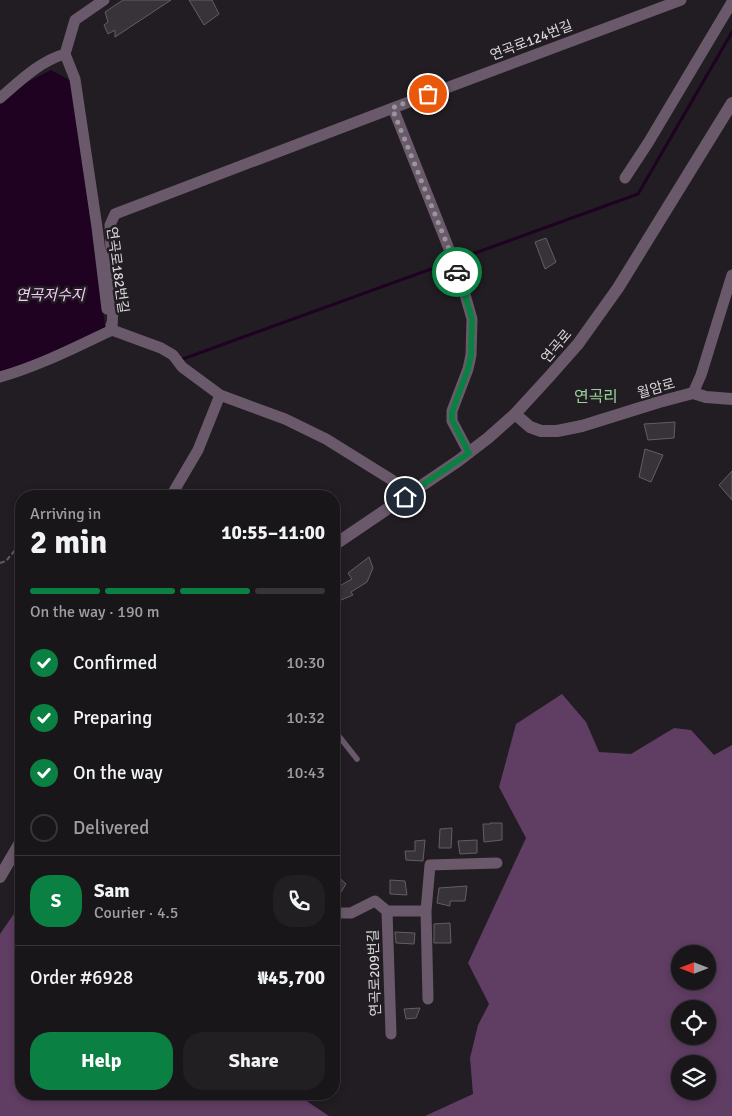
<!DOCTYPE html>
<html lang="en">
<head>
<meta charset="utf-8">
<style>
	:root { --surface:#19161a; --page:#221f23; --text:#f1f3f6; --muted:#9f9fa2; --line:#373539; --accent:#0b8043 }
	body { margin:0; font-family:Signika,"Noto Sans KR",sans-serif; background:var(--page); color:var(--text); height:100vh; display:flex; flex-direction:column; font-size:19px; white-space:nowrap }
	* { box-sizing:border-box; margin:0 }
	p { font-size:16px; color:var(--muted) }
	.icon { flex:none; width:28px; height:28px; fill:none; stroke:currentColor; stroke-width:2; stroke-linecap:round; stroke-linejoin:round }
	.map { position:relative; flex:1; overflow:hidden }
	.sheet { position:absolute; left:15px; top:490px; width:325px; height:610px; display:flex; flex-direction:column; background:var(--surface); border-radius:20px; box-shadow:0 2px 8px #0003,0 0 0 1px var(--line) }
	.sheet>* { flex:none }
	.needle { width:32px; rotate:270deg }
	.fabs { position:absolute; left:671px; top:945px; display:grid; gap:10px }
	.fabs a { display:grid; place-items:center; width:45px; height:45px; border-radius:50%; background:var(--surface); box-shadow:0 2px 8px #0003,0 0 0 1px var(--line); font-size:25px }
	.pin { position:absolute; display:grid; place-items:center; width:42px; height:42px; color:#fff; margin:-21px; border:2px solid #fff; border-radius:50%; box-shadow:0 1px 5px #0007 }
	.courier { position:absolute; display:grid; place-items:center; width:50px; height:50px; margin:-25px; border:4px solid #0b8043; border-radius:50%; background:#fff; color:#222; box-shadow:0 1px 6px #0007 }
	.headline em { font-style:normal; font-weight:700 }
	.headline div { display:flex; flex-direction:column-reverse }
	.headline { display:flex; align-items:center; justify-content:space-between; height:85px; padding:0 15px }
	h1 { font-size:32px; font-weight:700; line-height:38px }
	.bar { display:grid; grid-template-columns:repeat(4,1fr); gap:8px 5px; align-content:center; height:60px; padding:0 15px }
	.bar i { height:6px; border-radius:4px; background:var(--line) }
	.bar .selected { background:var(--accent) }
	.bar p { grid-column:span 4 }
	.line { display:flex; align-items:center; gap:12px; padding:0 15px; border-top:1px solid var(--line) }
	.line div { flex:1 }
	.round { display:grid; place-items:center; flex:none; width:52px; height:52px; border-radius:20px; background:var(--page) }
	ol { padding:0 15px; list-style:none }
	li { display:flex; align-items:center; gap:15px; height:55px }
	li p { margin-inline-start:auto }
	li .icon { padding:5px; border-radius:50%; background:var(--accent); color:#fff; stroke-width:4 }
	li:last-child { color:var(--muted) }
	li i { width:28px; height:28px; border:2px solid var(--line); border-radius:50% }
	.primary-button { display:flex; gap:10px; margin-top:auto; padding:10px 15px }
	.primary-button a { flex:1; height:58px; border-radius:20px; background:var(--accent); color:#fff; font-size:20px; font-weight:700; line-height:58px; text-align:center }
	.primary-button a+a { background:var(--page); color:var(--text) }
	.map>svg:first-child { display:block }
</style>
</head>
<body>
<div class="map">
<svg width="732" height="1116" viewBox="0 0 732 1116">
	<rect width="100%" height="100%" fill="#211d22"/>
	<path fill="#603d63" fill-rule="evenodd" d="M562 694 586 722 599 752 631 754 674 728 691 730 714 755 732 745V1116H425L473 1094 470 1058 478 1025 489 1004 468 963 526 838 499 787 516 724ZM680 954H708V981H680ZM680 1009H708V1036H680ZM680 1064H708V1091H680Z
		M20 905 21 909V1094H296L329 1116H0V934Z"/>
	<path fill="#1f0222" d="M51 70 71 81 105 325V333L0 373V105L24 84Z"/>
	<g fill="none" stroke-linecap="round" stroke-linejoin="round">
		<path stroke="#1f0222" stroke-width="3" d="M180 360 638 194 732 32"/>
	</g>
	<path fill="#383338" stroke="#635e63" d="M123 0H171L115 37V30L108 34 104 25 108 22 105 12Z
		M189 0H212L219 14 204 25Z
		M546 238 556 262 545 269 535 242Z
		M675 422 674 438 648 440 644 424Z
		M645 449 663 455 651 482 639 477Z
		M732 471V500L719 485Z
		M369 557 373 568 367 582 351 592 353 595 334 603V589L352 579 348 573Z
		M490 823H502V840L484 842 483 824H490Z
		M452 828 451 848H439L440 829Z
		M425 840 423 861 406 860 405 851H415V841Z
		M477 840V853L460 854 458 841Z
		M334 873 346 884 334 903Z
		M390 880 405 881 407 895 390 894Z
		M467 886 465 901H450V906L437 903 439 888Z
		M450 923 451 943H434V924Z
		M395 932 415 933 414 944 396 943Z
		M420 1008 416 1018 406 1019 404 1009Z"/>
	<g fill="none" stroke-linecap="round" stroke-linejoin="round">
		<path stroke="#605c61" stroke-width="2" stroke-dasharray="5 2.5" stroke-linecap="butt" d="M0 563 6 561 21 543"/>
		<path stroke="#6a596b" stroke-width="5.5" d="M334 730 357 759"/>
		<path stroke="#6a596b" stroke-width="11" d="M104 0 75 20 65 54 75 79 97 227 107 309
			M0 98C20 81 40 61 65 54
			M393 108 449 249 464 291 472 319 471 355 468 369 452 411V421L469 453
			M625 178 648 143 732 2
			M111 325 112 330 161 348 173 355 182 367 220 395 285 419 326 439 392 480 405 497
			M0 377C39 366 76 347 112 330L113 306 110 225 115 214 393 108 681 0
			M693 393 701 375 732 275
			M171 496 198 450 220 395
			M387 911 391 1034
			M334 913H351L375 901 387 911H426
			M428 999 426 911 430 865 497 863"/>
		<path stroke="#6a596b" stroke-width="12" d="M515 414 530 427 541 431H557L582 426 659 402 693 393 706 397 732 399
			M334 545 458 461 488 438 515 414 548 378 578 344 618 288 732 103
			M0 877 21 841"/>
	</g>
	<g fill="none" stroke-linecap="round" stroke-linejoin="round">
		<path stroke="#99969a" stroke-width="5" stroke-dasharray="0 9" d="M428 94 392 108 449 249 457 272"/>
		<path stroke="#0b8043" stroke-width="6" d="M405 497 469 453 452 420V412L468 369 471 355 472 319 464 291 457 272"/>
	</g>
	<g text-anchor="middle" stroke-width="5" stroke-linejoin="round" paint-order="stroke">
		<g font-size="14" fill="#dad7da" stroke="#211d22">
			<text transform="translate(531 40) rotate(-21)" y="5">연곡로124번길</text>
			<text transform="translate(118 270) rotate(82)" y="5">연곡로182번길</text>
			<text transform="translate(556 346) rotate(-50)" y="5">연곡로</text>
			<text transform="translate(656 388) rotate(-16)" y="5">월암로</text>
			<text transform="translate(374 973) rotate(-92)" y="5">연곡로209번길</text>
		</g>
		<g font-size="15" font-style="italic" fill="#f9cafc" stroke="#211d22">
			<text x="50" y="300">연곡저수지</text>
		</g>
		<g font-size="16" fill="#99d298" stroke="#211d22">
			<text x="596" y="402">연곡리</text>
		</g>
	</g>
</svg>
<div class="fabs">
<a><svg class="needle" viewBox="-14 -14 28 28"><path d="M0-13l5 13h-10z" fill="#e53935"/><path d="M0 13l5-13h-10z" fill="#9f9fa2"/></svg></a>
<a><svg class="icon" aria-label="locate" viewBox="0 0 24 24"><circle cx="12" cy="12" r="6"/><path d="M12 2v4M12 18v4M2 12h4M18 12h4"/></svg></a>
<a><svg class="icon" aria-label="layers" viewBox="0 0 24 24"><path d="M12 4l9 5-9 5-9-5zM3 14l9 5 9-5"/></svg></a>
</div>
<div class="pin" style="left:428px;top:94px;background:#ea580c"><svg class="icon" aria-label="bag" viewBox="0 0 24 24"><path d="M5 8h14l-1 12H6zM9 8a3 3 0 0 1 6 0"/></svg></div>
<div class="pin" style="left:405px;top:497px;background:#1f2937"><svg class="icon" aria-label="home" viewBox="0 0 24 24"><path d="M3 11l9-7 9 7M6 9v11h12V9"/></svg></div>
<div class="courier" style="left:457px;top:272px"><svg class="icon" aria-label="car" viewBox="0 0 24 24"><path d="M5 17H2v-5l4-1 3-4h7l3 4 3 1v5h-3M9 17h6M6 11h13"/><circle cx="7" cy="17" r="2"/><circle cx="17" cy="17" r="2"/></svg></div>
<section class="sheet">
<div class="headline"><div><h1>2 min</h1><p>Arriving in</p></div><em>10:55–11:00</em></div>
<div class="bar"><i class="selected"></i><i class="selected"></i><i class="selected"></i><i></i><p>On the way · 190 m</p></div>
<ol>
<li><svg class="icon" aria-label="check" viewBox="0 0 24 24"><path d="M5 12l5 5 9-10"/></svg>Confirmed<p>10:30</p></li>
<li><svg class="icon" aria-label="check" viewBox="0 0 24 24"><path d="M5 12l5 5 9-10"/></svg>Preparing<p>10:32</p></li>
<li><svg class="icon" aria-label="check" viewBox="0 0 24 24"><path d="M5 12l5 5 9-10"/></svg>On the way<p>10:43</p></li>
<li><i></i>Delivered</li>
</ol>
<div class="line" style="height:90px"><b class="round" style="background:var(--accent);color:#fff">S</b><div><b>Sam</b><p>Courier · 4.5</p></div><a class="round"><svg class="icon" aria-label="phone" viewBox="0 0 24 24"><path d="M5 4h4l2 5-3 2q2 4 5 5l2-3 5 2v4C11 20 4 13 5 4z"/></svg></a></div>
<div class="line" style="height:65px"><div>Order #6928</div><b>₩45,700</b></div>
<div class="primary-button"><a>Help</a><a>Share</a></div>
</section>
</div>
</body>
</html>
